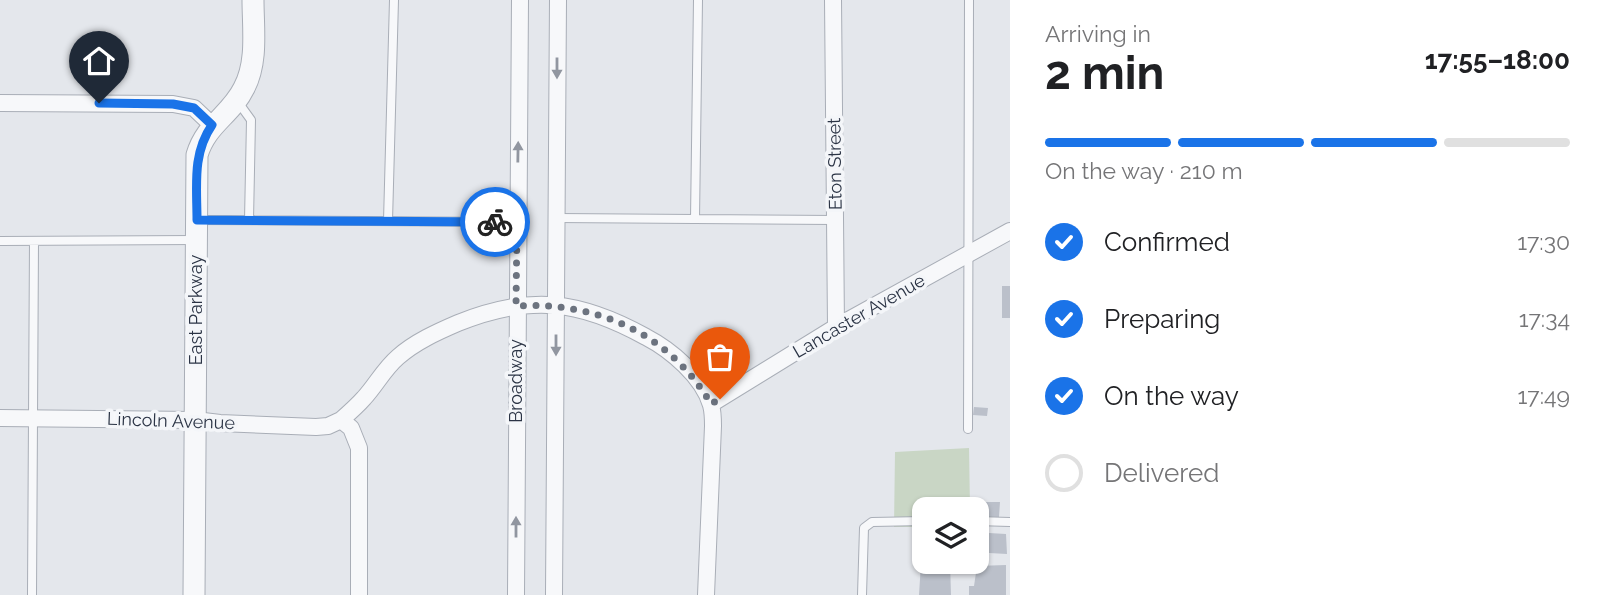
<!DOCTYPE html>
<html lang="en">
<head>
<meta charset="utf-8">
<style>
	:root { --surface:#fff; --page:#f2f2f2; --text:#202124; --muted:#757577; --line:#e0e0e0; --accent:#1a73e8 }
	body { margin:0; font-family:Raleway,sans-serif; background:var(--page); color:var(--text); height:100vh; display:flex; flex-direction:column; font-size:26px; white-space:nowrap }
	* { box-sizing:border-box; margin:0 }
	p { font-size:23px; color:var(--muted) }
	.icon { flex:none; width:38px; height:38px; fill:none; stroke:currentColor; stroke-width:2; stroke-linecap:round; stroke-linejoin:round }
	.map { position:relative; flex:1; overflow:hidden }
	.drawer { display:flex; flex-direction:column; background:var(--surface); width:595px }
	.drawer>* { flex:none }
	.fabs { position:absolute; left:912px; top:497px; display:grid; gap:14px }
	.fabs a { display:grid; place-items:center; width:77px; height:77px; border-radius:14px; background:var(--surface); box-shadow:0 2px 5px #0004; font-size:35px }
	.pin { position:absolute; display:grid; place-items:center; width:60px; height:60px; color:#fff; margin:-72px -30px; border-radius:50% 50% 50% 0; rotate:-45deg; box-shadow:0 0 7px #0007 }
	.pin .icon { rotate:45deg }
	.courier { position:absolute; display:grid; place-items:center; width:70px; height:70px; margin:-35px; border:5px solid #1a73e8; border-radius:50%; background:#fff; color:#222; box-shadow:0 2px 9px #0007 }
	.headline em { font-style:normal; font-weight:700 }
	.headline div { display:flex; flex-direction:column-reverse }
	.headline { display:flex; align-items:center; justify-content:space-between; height:119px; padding:0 35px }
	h1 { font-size:46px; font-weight:700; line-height:52px }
	.bar { display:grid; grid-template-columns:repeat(4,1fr); gap:10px 7px; align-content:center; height:84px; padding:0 35px }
	.bar i { height:9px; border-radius:5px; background:var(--line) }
	.bar .selected { background:var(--accent) }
	.bar p { grid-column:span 4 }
	ol { padding:0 35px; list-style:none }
	li { display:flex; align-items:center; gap:21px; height:77px }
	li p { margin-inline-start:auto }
	li .icon { padding:7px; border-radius:50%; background:var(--accent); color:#fff; stroke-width:4 }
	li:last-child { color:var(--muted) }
	li i { width:38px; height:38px; border:4px solid var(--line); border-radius:50% }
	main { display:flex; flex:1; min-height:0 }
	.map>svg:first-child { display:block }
</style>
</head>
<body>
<main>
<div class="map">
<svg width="1010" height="595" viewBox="0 0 1010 595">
	<rect width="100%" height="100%" fill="#e4e7ec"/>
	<path fill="#c9d6c5" d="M969 448 970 509H924V527H894L895 452Z"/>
	<path fill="#bbc0ca" d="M1002 286H1010V318H1002Z
		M974 407 988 408 987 416 973 415Z
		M972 502H1000L999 517H976V509H971Z
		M989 533 1006 534 1007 554 989 553Z
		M950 562 951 595H919L921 563Z
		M1006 565V595H969V586H974L977 566Z"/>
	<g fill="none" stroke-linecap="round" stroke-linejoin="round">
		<defs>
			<path id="service" d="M238 102 251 120 249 220
				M557 218 835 220
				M695 219 698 0
				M198 220 517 222
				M388 221 394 0
				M0 241 196 240
				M968 429 969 0
				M976 521 1010 522
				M32 595 34 241
				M862 595 864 528 872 522 924 521"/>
			<path id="minor" d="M833 0 836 327
				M0 103 173 104 194 108 212 125
				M711 404 836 327 1010 231
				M0 418 195 420 220 423 316 427 328 426 341 420
				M359 595V448L351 428 341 420C349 413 357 406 364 398 376 385 384 369 398 357 415 342 437 332 458 323 530 294 579 300 646 337 671 350 703 377 711 405 713 412 713 420 713 426L706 595
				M516 595 520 0
				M554 595 558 0"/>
			<path id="tertiary" d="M194 595 197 155C206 124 231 115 244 88 258 62 253 28 253 0"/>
		</defs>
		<use href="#service" stroke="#a9aeb7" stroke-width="10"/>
		<use href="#minor" stroke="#a9aeb7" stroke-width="18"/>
		<use href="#tertiary" stroke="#a9aeb7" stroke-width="23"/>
		<use href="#service" stroke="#f7f8fa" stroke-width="8"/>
		<use href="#minor" stroke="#f7f8fa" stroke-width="16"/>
		<use href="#tertiary" stroke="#f7f8fa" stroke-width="21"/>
	</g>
	<defs><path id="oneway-solid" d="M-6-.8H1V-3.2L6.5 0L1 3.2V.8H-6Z" transform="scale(1.75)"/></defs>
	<g fill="#9196a0">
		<use href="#oneway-solid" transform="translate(557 68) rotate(90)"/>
		<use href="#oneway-solid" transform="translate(518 152) rotate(-89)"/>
		<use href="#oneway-solid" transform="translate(556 345) rotate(90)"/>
		<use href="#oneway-solid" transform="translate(516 527) rotate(-90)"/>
	</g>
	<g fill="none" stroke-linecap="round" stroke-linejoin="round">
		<path stroke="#6c737f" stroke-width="7" stroke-dasharray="0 12.6" d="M495 222H517L516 306C597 301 670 334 711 404L720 399"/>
		<path stroke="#1a73e8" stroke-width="9" d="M99 103 173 104 194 108 212 125C192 154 197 186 197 220L495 222"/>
	</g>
	<g text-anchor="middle" stroke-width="7" stroke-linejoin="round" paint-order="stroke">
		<g font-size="18" fill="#2b3445" stroke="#f4f6f9">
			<text transform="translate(835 164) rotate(-91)" y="6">Eton Street</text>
			<text transform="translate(196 310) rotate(-90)" y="6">East Parkway</text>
			<text transform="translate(859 316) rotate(-30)" y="6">Lancaster Avenue</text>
			<text transform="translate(516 381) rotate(-90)" y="6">Broadway</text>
			<text transform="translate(171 421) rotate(2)" y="6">Lincoln Avenue</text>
		</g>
	</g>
</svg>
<div class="fabs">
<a><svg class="icon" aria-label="layers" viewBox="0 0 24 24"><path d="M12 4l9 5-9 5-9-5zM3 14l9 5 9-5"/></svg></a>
</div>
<div class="pin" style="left:720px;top:399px;background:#ea580c"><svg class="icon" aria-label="bag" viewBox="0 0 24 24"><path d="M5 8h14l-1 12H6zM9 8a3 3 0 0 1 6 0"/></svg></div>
<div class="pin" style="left:99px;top:103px;background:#1f2937"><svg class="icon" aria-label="home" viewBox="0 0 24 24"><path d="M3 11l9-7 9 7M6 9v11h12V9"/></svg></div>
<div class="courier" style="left:495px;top:222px"><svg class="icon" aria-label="bike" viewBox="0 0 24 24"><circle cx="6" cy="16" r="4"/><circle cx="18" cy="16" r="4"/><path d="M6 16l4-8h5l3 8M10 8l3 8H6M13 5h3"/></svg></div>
</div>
<section class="drawer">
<div class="headline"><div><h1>2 min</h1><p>Arriving in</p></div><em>17:55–18:00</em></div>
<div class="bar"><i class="selected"></i><i class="selected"></i><i class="selected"></i><i></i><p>On the way · 210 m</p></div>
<ol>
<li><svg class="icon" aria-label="check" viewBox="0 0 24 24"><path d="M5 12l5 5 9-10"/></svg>Confirmed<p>17:30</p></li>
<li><svg class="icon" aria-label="check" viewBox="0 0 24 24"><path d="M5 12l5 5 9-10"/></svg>Preparing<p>17:34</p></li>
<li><svg class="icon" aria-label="check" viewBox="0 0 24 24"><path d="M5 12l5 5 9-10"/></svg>On the way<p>17:49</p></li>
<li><i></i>Delivered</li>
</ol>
</section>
</main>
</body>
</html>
